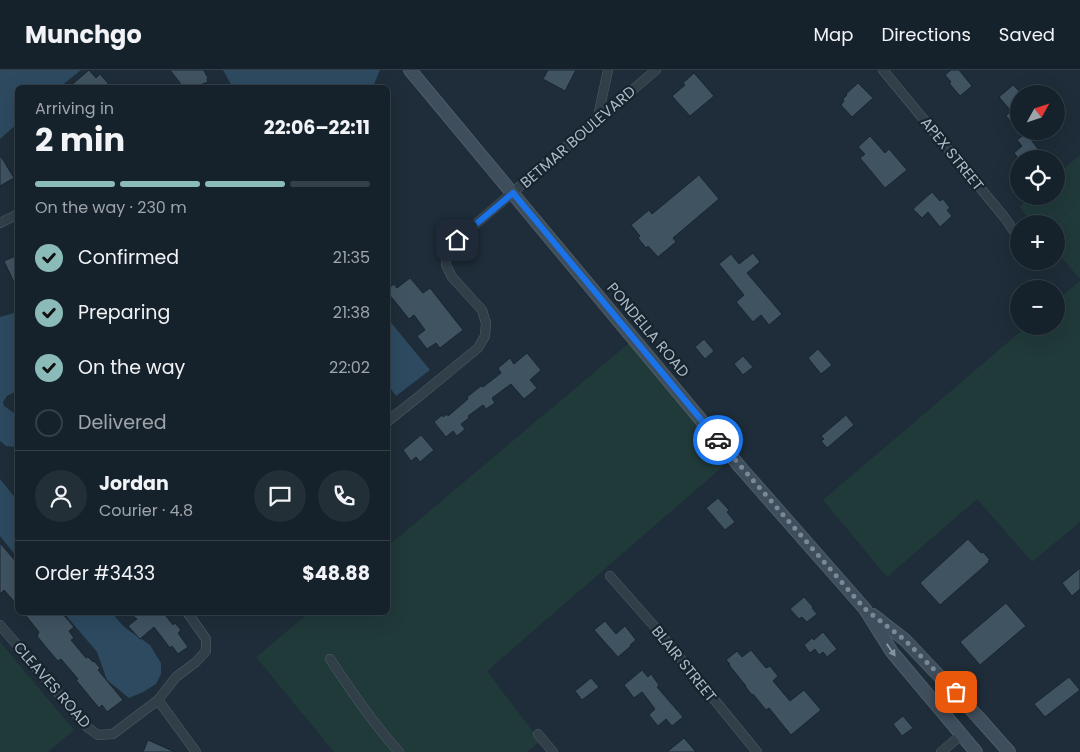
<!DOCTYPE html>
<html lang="en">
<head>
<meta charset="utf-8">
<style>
	:root { --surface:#16222b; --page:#232f37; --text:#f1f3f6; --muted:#9ea4a9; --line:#353f47; --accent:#8bbbb9 }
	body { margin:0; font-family:Poppins,sans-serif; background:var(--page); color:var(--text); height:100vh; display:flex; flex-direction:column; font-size:19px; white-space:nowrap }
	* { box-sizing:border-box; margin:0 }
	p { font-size:16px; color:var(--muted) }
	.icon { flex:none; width:28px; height:28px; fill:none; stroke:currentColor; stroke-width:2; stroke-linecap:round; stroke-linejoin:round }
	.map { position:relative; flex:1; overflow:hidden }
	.details { position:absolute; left:15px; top:15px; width:375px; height:530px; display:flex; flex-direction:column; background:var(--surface); border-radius:8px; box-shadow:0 5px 20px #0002,0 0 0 1px var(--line) }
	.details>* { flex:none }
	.needle { width:32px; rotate:50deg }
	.tools { position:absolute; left:1010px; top:15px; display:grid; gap:10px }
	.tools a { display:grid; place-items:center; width:55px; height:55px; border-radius:50%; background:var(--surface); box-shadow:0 5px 20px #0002,0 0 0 1px var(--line); font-size:25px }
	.pin { position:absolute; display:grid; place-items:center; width:42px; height:42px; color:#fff; margin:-21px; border-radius:10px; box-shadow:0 2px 8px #0006 }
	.courier { position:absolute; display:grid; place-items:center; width:50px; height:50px; margin:-25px; border:4px solid #1a73e8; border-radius:50%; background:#fff; color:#222; box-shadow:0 1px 6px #0007 }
	.head em { font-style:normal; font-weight:700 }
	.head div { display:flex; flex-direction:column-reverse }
	.head { display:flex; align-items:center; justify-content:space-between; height:85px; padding:0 20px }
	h1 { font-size:32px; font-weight:700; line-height:38px }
	.bar { display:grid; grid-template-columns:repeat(4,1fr); gap:8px 5px; align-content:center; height:60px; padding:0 20px }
	.bar i { height:6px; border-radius:4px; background:var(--line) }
	.bar .selected { background:var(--accent) }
	.bar p { grid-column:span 4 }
	.line { display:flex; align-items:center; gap:12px; padding:0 20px; border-top:1px solid var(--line) }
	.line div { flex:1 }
	.round { display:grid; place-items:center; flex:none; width:52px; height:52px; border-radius:26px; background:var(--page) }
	ol { padding:0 20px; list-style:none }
	li { display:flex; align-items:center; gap:15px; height:55px }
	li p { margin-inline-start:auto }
	li .icon { padding:5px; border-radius:50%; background:var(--accent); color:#111; stroke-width:4 }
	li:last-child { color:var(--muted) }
	li i { width:28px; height:28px; border:2px solid var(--line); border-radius:50% }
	header { display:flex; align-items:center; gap:30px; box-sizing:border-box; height:70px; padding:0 25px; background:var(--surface); border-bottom:1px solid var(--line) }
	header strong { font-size:24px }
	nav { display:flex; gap:28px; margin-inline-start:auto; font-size:18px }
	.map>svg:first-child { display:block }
</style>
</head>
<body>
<header>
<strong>Munchgo</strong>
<nav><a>Map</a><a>Directions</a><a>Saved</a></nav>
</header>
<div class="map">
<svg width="1080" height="682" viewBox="0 0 1080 682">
	<rect width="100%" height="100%" fill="#1e2d39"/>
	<path fill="#203a39" d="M1080 85V209L1056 181V154H1033L1019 137 1032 126H1056V105Z
		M1080 211V452L1032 492 977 429 887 507 823 430 1027 256H1056V231Z
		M629 273 728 392 487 601 540 671 527 682H334L256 587 309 543 388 542V476Z
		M0 572 74 660 48 682H0Z"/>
	<path fill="#2d4a60" d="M0 0H81L60 17 18 18 17 54 0 69Z
		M223 0H380L373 17 233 18Z
		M17 242V321L7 326 3 332 4 336 17 345V377L6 376 0 371V247Z
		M388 249 430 300 396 326 388 315Z
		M0 409 17 430V487L0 466Z
		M64 543H112L124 557 150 575 161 593V604L156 614 143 622 129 628 107 610 97 582Z"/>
	<path fill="#405361" stroke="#192630" d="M89 0 96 8 100 4 112 18H68Z
		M170 0H204L206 5 208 7 207 9 208 12 191 18H184Z
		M548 0H576L565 21 543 9Z
		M951 0H959L972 16 960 26 949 13 951 12 945 5Z
		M694 3 714 26 690 46 672 26 685 15 683 13Z
		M858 13 873 28 852 47 841 35 844 31 843 29 847 25 846 24Z
		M1013 15 1019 21V61L1006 46 1011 41 999 27Z
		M1026 63 1038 79 1045 89H1019L1014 83 1022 76 1017 70Z
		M870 66 885 83 889 79 907 100 885 118 860 88 865 84 858 77Z
		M0 85 14 108 0 116Z
		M699 105 719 129 673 168 676 172 658 187 648 176 646 178 638 168 640 166 631 155 649 140 652 144Z
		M932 122 940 131 943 129 950 138 947 140 952 146 940 157 928 142 922 148 913 139Z
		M753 183 760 192 747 203 782 244 769 255 761 245 753 252 736 232 744 225 719 194 731 184 739 194Z
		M18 185V221L4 191Z
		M410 208 423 223 430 218 463 260 440 278 436 273 427 279 417 266 425 260 414 245 409 249 388 223V219L394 214 397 218Z
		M704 269 714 281 705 289 695 277Z
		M818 279 832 295 821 304 808 288Z
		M527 283 541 300 530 310 537 318 524 329 511 314 492 328 495 333 486 339 483 335 468 346 469 348 461 354 465 359 457 366 453 361 446 367 434 352 442 345 443 347 447 344 448 346 468 329 467 327 481 316 483 317 501 303 498 298 510 288 514 294Z
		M743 286 753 297 743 305 734 294Z
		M846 345 854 355 827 378 821 371 824 369 821 366Z
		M421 365 434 380 420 392 416 387 411 391 403 380Z
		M718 428 729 440 727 442 735 452 725 460 706 438Z
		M968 469 981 483 983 482 990 490 988 491 989 492 940 535 920 513Z
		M0 473 18 494V536L4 520 0 524Z
		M1080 498V519L1072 526 1062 513Z
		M804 527 813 537 812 538 817 544 807 552 802 547 799 549 790 539Z
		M1006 533 1026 556 980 595 960 572Z
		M23 542H61L74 557 69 561 74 568 71 570 86 588 88 587 93 592 94 591 100 598 98 600 123 630 107 642 102 635 99 638 76 610 78 609 61 589 58 591 50 582 37 566 39 562Z
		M128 542H163L173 555 175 553 181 560 178 563 188 577 178 584 172 576 170 578 154 557 140 569 128 556 137 549Z
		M605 551 616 564 625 556 636 570 630 575 631 576 618 587 594 560Z
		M823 562 837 579 827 587 823 582 819 585 815 579 810 583 804 575 812 568 814 570Z
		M751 580 766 598 770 596 778 606 773 611 790 631 804 620 821 640 791 665 769 638 766 640 753 624 752 625 745 616H746L729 595 730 594 726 590 737 581 742 587Z
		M642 600 648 607 651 604 659 615 657 617 683 647 672 656 666 649 658 656 649 645 655 639 642 622 634 628 624 615Z
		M1069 607 1080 620 1045 647 1034 634Z
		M591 608 599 617 582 630 575 621Z
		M903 646 913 658 902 666 893 654Z
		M684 668 696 682H667Z
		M148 670 175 682H143Z"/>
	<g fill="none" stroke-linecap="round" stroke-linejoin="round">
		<defs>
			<path id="minor" d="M883 0 1005 148 1019 169
				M597 51 608 0
				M0 153 18 144
				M388 351 417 328 478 278 485 266 486 253 482 240 452 207 446 195 447 181 457 170 656 0
				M610 506 654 556 757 682
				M0 555 87 657 98 665 113 664 158 630 176 607 196 592 206 581V569L187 542
				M330 589C352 622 372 652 399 682
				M158 630 196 682
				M538 664 553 682
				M941 682 961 665"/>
			<path id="secondary" d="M410 0 741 398 865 539 892 582 976 682
				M873 545 905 570 978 647 1009 682"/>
		</defs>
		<use href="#minor" stroke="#4f5d67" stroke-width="10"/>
		<use href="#secondary" stroke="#4f5d67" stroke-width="14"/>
		<use href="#minor" stroke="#313f49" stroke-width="9"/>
		<use href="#secondary" stroke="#3f4e5d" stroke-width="12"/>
	</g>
	<defs><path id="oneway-solid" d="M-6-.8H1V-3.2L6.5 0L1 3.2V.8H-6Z" transform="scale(1.25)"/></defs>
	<use fill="#8594a1" href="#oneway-solid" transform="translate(891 580) rotate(55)"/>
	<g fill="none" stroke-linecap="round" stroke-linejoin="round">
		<path stroke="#7a8995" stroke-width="5" stroke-dasharray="0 9" d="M718 370 865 539 905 570 956 622"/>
		<path stroke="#1a73e8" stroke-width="6" d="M457 170 513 123 718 370"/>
	</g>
	<g text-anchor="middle" stroke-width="4.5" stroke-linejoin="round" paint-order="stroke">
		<g font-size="15" fill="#abbac6" stroke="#17242e">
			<text transform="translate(578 67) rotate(-41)" y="5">BETMAR BOULEVARD</text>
			<text transform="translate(952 84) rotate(51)" y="5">APEX STREET</text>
			<text transform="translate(648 260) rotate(50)" y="5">PONDELLA ROAD</text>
			<text transform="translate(684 594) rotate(51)" y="5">BLAIR STREET</text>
			<text transform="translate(52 615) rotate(49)" y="5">CLEAVES ROAD</text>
		</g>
	</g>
</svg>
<div class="tools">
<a><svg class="needle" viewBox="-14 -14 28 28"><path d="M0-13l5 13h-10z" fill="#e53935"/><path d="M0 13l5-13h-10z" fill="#9ea4a9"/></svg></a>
<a><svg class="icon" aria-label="locate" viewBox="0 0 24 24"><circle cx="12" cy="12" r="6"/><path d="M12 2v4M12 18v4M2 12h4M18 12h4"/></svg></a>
<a>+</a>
<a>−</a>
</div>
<div class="pin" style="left:956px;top:622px;background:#ea580c"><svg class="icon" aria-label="bag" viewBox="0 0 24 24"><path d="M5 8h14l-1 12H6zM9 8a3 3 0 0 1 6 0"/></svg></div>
<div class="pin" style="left:457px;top:170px;background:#1f2937"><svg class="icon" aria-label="home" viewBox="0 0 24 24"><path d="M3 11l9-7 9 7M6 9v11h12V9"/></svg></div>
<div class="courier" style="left:718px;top:370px"><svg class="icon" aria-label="car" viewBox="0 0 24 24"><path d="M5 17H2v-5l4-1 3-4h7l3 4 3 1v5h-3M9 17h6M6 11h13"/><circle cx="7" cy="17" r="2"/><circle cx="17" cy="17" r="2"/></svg></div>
<section class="details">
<div class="head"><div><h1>2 min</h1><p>Arriving in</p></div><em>22:06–22:11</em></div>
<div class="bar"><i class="selected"></i><i class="selected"></i><i class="selected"></i><i></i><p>On the way · 230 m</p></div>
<ol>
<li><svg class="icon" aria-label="check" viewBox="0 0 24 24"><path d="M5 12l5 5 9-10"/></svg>Confirmed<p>21:35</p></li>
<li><svg class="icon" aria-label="check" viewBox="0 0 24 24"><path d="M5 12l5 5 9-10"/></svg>Preparing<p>21:38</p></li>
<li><svg class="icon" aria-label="check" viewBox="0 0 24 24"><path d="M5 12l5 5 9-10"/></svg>On the way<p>22:02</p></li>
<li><i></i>Delivered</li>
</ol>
<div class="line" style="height:90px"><a class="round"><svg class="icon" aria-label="person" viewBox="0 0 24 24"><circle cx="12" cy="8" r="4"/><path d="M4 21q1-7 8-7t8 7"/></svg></a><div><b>Jordan</b><p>Courier · 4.8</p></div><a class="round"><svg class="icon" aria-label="chat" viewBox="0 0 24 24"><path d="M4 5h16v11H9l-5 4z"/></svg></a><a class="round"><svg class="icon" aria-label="phone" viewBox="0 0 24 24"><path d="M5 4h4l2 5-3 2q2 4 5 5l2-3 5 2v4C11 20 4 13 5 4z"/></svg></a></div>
<div class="line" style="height:65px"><div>Order #3433</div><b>$48.88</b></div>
</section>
</div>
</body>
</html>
